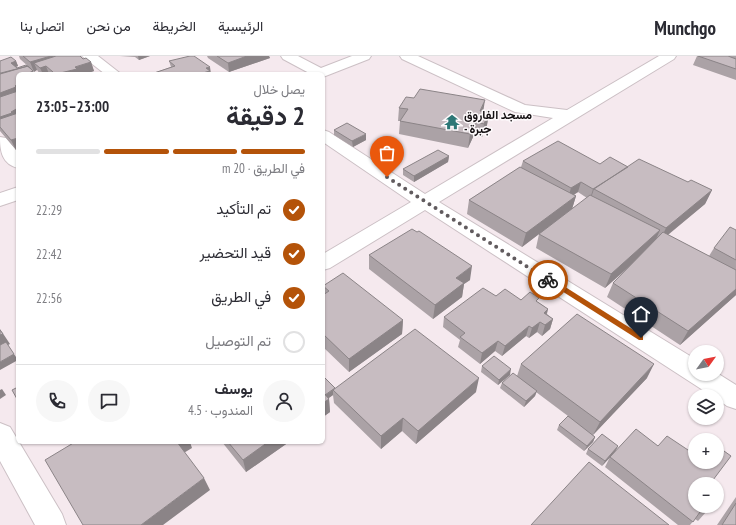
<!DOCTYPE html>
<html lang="ar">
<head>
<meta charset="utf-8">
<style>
	:root { --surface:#fff; --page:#f7f7f7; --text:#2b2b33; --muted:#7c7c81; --line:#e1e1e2; --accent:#b45309 }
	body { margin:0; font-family:"PT Sans Narrow",Vazirmatn,sans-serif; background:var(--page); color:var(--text); direction:rtl; height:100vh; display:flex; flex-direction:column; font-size:15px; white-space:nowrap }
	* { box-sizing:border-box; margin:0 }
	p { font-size:13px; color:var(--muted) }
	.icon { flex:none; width:22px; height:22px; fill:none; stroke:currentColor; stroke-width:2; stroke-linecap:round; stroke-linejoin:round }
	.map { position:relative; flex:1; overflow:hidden; direction:ltr }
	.side { position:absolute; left:16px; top:16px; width:309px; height:372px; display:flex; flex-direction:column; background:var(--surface); border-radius:6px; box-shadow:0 1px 3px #0004; direction:rtl }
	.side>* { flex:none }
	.needle { width:26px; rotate:57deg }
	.controls { position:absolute; left:688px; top:289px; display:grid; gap:8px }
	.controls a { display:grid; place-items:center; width:36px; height:36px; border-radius:50%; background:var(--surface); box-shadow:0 1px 3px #0004; font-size:20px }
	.pin { position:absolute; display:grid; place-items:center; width:34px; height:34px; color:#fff; margin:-41px -17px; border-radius:50% 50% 50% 0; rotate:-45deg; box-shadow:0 0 4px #0007 }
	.pin .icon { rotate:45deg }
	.courier { position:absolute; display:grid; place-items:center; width:40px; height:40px; margin:-20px; border:3px solid #b45309; border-radius:50%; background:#fff; color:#222; box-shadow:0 1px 5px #0007 }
	.head em { font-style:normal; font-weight:700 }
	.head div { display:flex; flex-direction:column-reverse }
	.head { display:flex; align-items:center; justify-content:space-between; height:68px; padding:0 20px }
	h1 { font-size:26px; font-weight:700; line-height:30px }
	.bar { display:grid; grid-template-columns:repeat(4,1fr); gap:6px 4px; align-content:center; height:48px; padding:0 20px }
	.bar i { height:5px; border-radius:3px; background:var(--line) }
	.bar .active { background:var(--accent) }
	.bar p { grid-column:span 4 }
	.line { display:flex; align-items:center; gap:10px; padding:0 20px; border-top:1px solid var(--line) }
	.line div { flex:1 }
	.round { display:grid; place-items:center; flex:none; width:42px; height:42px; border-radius:21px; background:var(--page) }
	ol { padding:0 20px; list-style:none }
	li { display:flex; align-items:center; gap:12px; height:44px }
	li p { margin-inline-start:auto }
	li .icon { padding:4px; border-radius:50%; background:var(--accent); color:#fff; stroke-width:4 }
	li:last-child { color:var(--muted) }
	li i { width:22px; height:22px; border:2px solid var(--line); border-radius:50% }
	header { display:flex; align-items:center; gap:24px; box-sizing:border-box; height:56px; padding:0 20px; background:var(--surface); border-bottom:1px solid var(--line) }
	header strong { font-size:19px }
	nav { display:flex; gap:22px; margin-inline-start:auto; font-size:14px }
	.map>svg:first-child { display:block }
</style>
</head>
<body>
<header>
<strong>Munchgo</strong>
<nav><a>الرئيسية</a><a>الخريطة</a><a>من نحن</a><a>اتصل بنا</a></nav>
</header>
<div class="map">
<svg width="736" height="469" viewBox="0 0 736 469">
	<rect width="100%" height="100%" fill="#f5e9ee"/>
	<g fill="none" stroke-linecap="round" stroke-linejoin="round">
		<defs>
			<path id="minor" d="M82 0H98L121 18H105Z
				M281 0H298L321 12 352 0H371L369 3 323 21V18H311L283 3Z
				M400 0H418L525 49 567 54 659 0H676L674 3 439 146 695 303V318L717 317 736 329V353L727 350 717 343V340H712L425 154 330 212 323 214V198L411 146 323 86V74L329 76 425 138 553 62 515 56 402 3Z
				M0 81 6 82 18 96V112C2 108 0 95 0 81Z
				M18 131V144L0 150V137Z
				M0 367 10 371 62 458 66 469H35L0 405Z"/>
		</defs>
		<use href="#minor" stroke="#ccc0c5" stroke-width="2"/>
		<use href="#minor" fill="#fff" fill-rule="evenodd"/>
	</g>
	<path fill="#aba2a6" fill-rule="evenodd" d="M19 0H80L83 3 91 6 94 15 85 18H40L37 14 18 18V94H16L0 75V5H16L18 10 16 11 17 12 29 11 20 3Z
		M120 0H150L139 4 135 1Z
		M207 0H269L270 2 229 16 208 2Z
		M697 0H736V24L693 9Z
		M169 5 211 18H154V17L171 11Z
		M399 52 483 55 489 56 487 69 482 81 474 79 468 92 399 78 400 65H398Z
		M334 74 366 84 353 91 334 79Z
		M449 100 448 106 414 126 403 119V113Z
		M523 105 600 108 628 111 688 126 712 134 705 148 668 179 709 200 714 192 736 174V239L680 289 607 241 613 227 628 212 605 232 536 192 539 178 522 191 467 158 469 144 521 111ZM578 136 587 142 572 153 576 140 574 139Z
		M369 199 470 224 464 228 462 241 433 263 369 213Z
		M323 230 403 264 402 278 349 316 323 291Z
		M496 240 538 246 548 253 547 258 553 263 550 273 542 280 537 276 529 282 526 280 502 300 495 295 480 308 458 291 460 284 443 271 444 261Z
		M521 308 647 322 593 379 595 381 593 386 584 395 557 374 559 369 568 360 536 336 535 340 524 351 500 332 502 327 517 320Z
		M482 310 510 319 498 329 481 316Z
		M323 320 335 332 476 336 416 388 402 375 381 393 334 347 333 339 329 342 330 356 323 361Z
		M222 386H289L246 416Z
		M618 390 615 396 602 410 586 398 588 393Z
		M610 401 695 428 711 450 706 456 698 465 695 463 690 469H678L605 411Z
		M736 441V469H717Z"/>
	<path fill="#8b8487" d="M51 0H72L46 10 49 18H43L40 12 34 7 37 14 34 16 30 6Z
		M138 0H150L139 4Z
		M247 0H269L270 2 229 16 228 7Z
		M16 5 18 10 13 12 11 7Z
		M91 6 94 15 85 18H56Z
		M210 11 211 18H199L206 12Z
		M33 15 35 18H21Z
		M18 28V42L0 48V37Z
		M485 44 483 57 478 68 480 55Z
		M18 52V64L0 69V61Z
		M489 56 487 69 482 81 484 68Z
		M476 66 474 79 468 92 470 78Z
		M366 78V84L353 91 352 85Z
		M18 82V94H16L11 84Z
		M449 100 448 106 414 126V120Z
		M628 111 594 133 591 142 590 143 593 133Z
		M581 126 578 136 568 142 571 132Z
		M712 134 705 148 659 186 666 172Z
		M576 140 572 153 522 191 526 177Z
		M660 174 654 188 605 232 611 218Z
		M472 210 470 224 464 228 462 241 433 263 435 249 456 222Z
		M736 233V239L680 289 688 275Z
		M548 253 545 263 541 267 544 257Z
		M553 263 550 273 542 280 545 269Z
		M403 264 402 278 349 316V303Z
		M540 266 537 276 529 282 532 272Z
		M529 270 526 280 502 300 505 290Z
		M0 273 10 288 0 293Z
		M498 285 495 295 480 308 482 297Z
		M14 298 18 304 0 314V306Z
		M654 308 647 322 593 379 600 366Z
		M511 313 510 319 498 329 499 324Z
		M479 322 476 336 416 388 418 375Z
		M2 333 6 339 0 343V334Z
		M333 334V339L324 345V340Z
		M537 335 535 340 524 351 526 345Z
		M329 343 330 356 323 361V347Z
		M403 362 402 375 381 393V380Z
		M595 381 593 386 584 395 587 390Z
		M177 386H190L192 392 182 398Z
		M268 386H289L246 416 243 404Z
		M618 390 615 396 602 410 605 405Z
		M204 422 210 434 163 469H141Z"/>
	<path fill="#c7bcc1" stroke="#8b8487" d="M23 0H51L30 6Z
		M56 0H80L83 3 86 2 91 6 75 11 77 13 56 18H47L53 16 46 10 40 12 34 7Z
		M190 0H194L210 11 206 12 210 15 199 18H155L154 17 175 10 169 5Z
		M217 0H247L228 7Z
		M698 0H728L736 3V13Z
		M11 1 16 5 11 7 17 12 26 9 31 13 28 10 1 17H0V5Z
		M28 10 33 15 29 17 31 18H18V28L15 30 16 31 0 37V18Z
		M420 33 485 44 480 55 489 56 484 68 476 66 470 78 400 65 408 53 399 52 406 41 414 42Z
		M18 35V52L11 56 12 57 0 61V41Z
		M18 57V82L11 84 0 71V63Z
		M347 67 366 78 352 85 334 74Z
		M558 85 600 108 610 101 628 111 593 133 581 126 571 132 523 105Z
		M438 94 449 100 414 120 403 113Z
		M639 103 688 126 691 124 712 134 666 172 594 133Z
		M520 111 576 140 526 177 469 144Z
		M590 139 660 174 611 218 539 178Z
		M730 171 736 174V204L714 192Z
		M412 173 417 176 419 175 472 210 456 222 464 227 435 249 369 199Z
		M663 176 736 214V233L688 275 613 227Z
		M343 217 403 264 349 303 323 278V239L329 235 323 230Z
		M483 232 496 240 505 233 521 244 530 236 539 242 536 245 548 253 544 257 553 263 545 269 540 266 532 272 529 270 505 290 498 285 482 297 460 281 465 277 444 261Z
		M577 258 654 308 600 366 521 308Z
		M415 273 479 322 418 375 403 362 381 380 333 334Z
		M0 274 3 278 0 279Z
		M6 286 14 298 0 306V289Z
		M494 300 511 313 499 324 482 310Z
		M513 317 537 335 526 345 502 327Z
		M323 320 335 332 325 339 323 336Z
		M18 331V342L17 343 12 334Z
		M323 336 329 343 323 347Z
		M568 360 595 381 587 390 559 369Z
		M636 373 658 390 667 380 691 396 695 391V406H717V390L731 400 710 428H695V450H711L706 456 702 453 693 466 610 401Z
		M602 378 618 390 605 405 588 393Z
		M703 381 708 384H700Z
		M75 386H177L204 422 141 469H83L45 404Z
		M228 386H268L243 404Z
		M589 406 669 469H531Z
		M736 447V469H722Z"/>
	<path fill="#b45309" d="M546 222H551L643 280V284H639L546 225Z"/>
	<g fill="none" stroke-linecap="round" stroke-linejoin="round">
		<path stroke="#615b5e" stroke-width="4" stroke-dasharray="0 7.2" d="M387 121 548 224"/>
	</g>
	<defs>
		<symbol id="temple-bare" viewBox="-9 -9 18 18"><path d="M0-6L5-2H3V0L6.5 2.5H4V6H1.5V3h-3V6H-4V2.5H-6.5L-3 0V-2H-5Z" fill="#2d7776" stroke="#fdf9fb" stroke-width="2.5" paint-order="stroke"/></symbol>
	</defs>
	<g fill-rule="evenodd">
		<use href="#temple-bare" x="441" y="55" width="22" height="22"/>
	</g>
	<g text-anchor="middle" stroke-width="3" stroke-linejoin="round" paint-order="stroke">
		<g font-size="12" font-weight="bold" fill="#120e10" stroke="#fdf9fb" text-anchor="start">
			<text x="464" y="63">مسجد الفاروق<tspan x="464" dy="14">- جبرة</tspan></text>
		</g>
	</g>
</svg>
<div class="controls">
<a><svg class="needle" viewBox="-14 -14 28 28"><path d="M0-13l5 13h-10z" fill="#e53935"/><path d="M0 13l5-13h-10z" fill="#7c7c81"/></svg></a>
<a><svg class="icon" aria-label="layers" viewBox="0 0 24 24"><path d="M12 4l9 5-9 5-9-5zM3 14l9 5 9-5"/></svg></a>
<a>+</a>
<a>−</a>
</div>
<div class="pin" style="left:387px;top:121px;background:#ea580c"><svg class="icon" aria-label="bag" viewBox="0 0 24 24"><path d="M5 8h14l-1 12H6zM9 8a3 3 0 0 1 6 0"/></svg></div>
<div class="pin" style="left:641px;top:282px;background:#1f2937"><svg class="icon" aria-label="home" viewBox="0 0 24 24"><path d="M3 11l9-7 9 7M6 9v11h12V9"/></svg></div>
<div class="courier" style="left:548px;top:224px"><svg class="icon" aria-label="bike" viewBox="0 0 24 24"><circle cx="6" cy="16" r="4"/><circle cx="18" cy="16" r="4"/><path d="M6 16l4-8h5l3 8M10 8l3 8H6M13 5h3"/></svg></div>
<section class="side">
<div class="head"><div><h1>2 دقيقة</h1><p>يصل خلال</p></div><em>23:00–23:05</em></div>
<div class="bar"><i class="active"></i><i class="active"></i><i class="active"></i><i></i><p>في الطريق · 20 m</p></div>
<ol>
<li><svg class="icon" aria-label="check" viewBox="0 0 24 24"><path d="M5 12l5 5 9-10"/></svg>تم التأكيد<p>22:29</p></li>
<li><svg class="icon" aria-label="check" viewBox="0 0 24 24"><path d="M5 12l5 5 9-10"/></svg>قيد التحضير<p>22:42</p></li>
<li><svg class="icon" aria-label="check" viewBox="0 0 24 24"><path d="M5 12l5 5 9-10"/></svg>في الطريق<p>22:56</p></li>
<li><i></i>تم التوصيل</li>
</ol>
<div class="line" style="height:72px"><a class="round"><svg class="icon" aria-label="person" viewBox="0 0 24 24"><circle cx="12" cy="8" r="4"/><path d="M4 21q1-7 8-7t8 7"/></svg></a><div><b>يوسف</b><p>المندوب · 4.5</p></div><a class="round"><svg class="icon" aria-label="chat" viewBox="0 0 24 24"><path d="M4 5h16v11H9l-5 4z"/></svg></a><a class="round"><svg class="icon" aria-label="phone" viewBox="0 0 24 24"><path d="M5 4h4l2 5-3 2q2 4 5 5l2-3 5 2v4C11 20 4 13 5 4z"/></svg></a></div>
</section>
</div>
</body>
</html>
